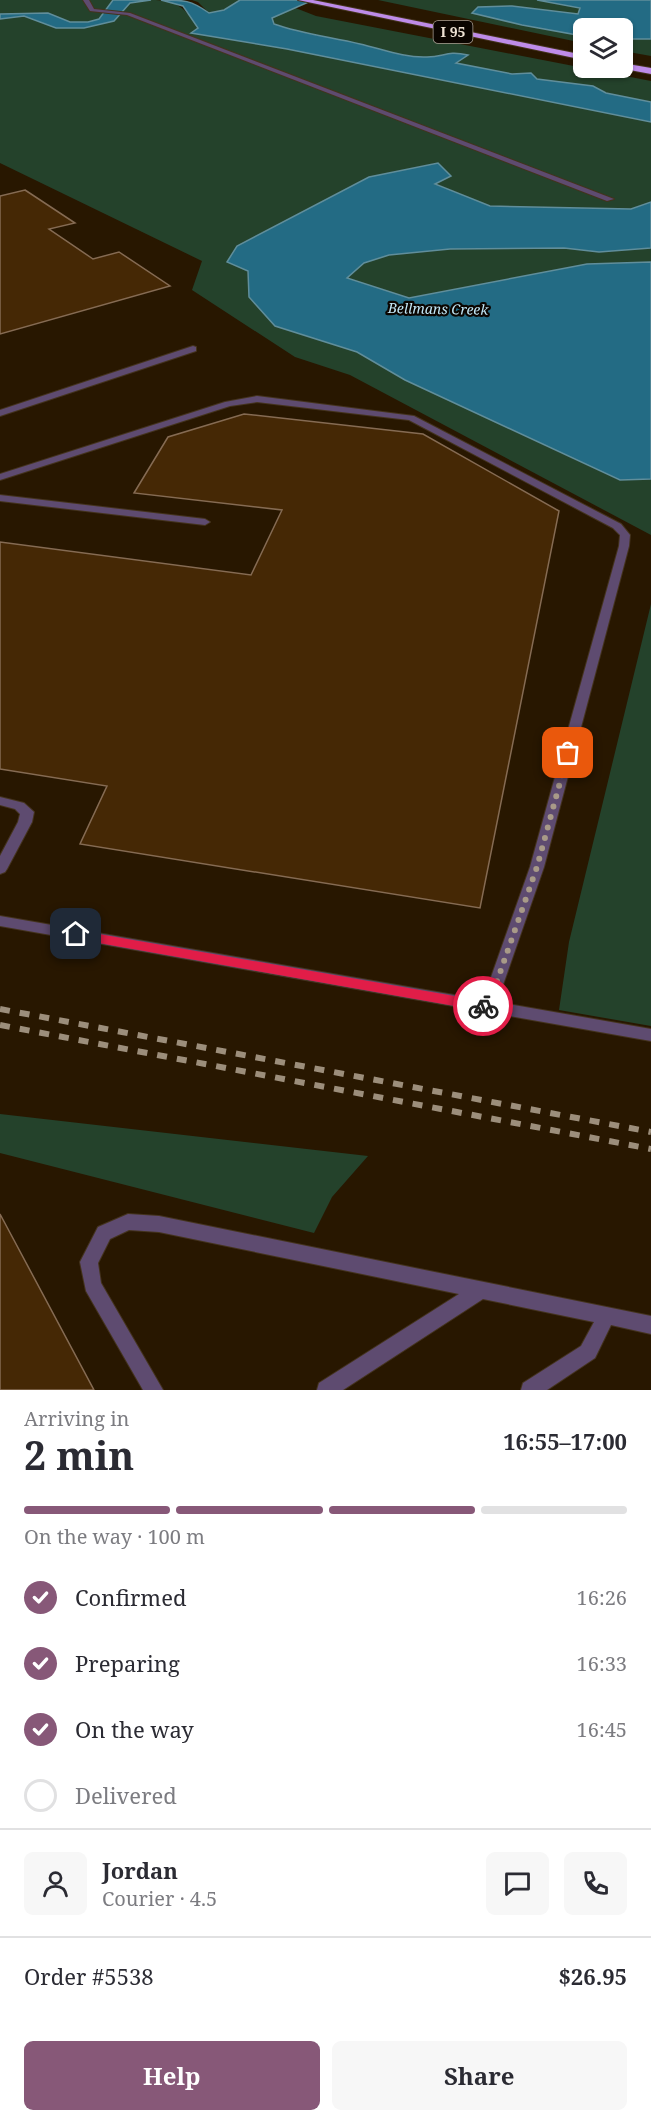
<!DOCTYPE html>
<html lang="en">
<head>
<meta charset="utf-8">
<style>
	:root { --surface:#fff; --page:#f7f7f7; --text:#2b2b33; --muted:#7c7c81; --line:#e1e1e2; --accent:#875878 }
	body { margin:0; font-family:"Noto Serif",serif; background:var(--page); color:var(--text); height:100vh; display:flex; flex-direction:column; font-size:22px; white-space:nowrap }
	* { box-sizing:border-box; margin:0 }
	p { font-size:20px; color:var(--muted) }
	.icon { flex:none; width:33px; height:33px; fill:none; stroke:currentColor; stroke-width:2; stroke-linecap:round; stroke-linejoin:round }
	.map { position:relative; height:1390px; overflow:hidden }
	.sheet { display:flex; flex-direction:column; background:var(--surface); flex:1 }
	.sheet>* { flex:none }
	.tools { position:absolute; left:573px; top:18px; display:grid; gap:12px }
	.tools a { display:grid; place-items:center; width:60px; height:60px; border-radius:9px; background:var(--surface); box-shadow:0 2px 4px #0004; font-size:30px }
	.pin { position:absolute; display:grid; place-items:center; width:51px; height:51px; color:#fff; margin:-26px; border-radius:12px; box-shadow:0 3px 9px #0006 }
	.courier { position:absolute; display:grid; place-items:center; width:60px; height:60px; margin:-30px; border:4px solid #e11d48; border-radius:50%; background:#fff; color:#222; box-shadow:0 2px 8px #0007 }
	.overview em { font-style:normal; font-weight:700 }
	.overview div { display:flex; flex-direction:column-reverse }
	.overview { display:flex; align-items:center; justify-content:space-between; height:102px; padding:0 24px }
	h1 { font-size:39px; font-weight:700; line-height:45px }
	.bar { display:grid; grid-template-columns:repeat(4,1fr); gap:9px 6px; align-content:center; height:72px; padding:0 24px }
	.bar i { height:8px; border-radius:4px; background:var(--line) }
	.bar .on { background:var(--accent) }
	.bar p { grid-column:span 4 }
	.line { display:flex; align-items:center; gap:15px; padding:0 24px; border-top:2px solid var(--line) }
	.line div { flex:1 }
	.round { display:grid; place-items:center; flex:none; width:63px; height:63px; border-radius:9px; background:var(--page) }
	ol { padding:0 24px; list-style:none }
	li { display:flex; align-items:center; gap:18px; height:66px }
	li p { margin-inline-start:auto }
	li .icon { padding:6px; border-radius:50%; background:var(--accent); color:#fff; stroke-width:4 }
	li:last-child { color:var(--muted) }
	li i { width:33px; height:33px; border:3px solid var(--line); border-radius:50% }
	.primary-button { display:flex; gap:12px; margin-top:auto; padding:12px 24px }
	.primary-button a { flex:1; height:69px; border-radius:9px; background:var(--accent); color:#fff; font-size:24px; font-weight:700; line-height:69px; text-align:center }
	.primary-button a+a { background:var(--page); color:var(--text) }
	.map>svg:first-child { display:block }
</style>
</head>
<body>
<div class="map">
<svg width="651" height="1390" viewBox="0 0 651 1390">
	<rect width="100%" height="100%" fill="#281700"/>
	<path fill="#24422b" d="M0 0H113L99 19 88 22H70L47 13 0 14Z
		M151 0C178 0 184 8 199 28L192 33 287 49 651 122V202L631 209 490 206 434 183 437 163 369 177 237 246 248 271 249 297 275 326 357 352 405 380 619 480 651 479V535L350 375 295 357 192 290 202 261 0 163V19L24 16 56 28H84L126 8 130 3Z
		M192 0H240L224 10 209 13 198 2Z
		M378 0H537L580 8 578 14 512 6 473 13 522 25 583 36V43Z
		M293 7 316 16 651 81V102L606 93 593 86 536 79 531 73 512 74 455 63 467 55C447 50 444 58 427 57 403 57 382 49 359 44 331 37 302 34 274 24L271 18Z
		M622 39H651V56L623 51Z
		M564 248 599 252 651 248V262L587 264 409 298 347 278 364 263 389 255 450 249Z
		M651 604V1026L559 1010 569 942Z
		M0 1114 368 1156 332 1197 314 1233 0 1153Z"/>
	<path fill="#236b84" stroke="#608e9b" stroke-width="1.5" d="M113 0H151L130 3 114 21 84 28H56L24 16 0 19V14L48 13 70 22H88L99 19Z
		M161 0C184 0 191 0 209 13L224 10 240 0H313L272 18 274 24C302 34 331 37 360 44 382 49 404 58 427 57 445 57 446 50 468 55L456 63 512 74 531 73 537 79 593 86 606 93 651 102V122L287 49 191 33 198 28 183 6Z
		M537 0H651V39H623L622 28H584L583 36 522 25 472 13 478 7 512 6 578 14 580 8Z
		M438 163 451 176 435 184 490 206 631 209 651 202V248L599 252 564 248 450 249 389 255 364 263 347 278 409 298 587 264 651 262V479L620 480 405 380 357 352 275 326 249 297 248 271 227 262 237 246 369 177Z"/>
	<path fill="#452805" stroke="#856b53" stroke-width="1.5" d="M25 190 75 223 49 229 93 259 119 252 170 286 0 334V196Z
		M244 414 423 434 559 511 480 908 80 844 107 786 0 769V542L251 575 282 510 134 493 168 437Z
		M0 1214 94 1390H0Z"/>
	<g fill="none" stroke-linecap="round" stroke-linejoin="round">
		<defs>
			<path id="service" d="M83 0H89L94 9 130 13 614 199 607 201 127 15 90 11Z
				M193 346 196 347V351L0 416V410Z
				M257 396 414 416 621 524 630 535 629 546 544 867 497 1002 651 1029V1041L0 926V916L483 1000 530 867 619 546 620 535 613 528 409 420 257 402 230 406 0 480V474L225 402Z
				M0 495 205 519 210 522 205 525 0 501Z
				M0 797 24 803 34 812 32 822 7 869 5 872 0 874V856L18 822 20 814 15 809 0 805Z
				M128 1214 159 1216 651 1316V1334L611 1325 595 1358 547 1390H521L523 1383 581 1346 594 1322 483 1299 343 1390H317L319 1383 459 1294 159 1232 129 1230 110 1239 98 1263 101 1283 163 1390H143L86 1291 80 1262 98 1227Z"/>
			<path id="motorway" d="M298 0H313L584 55V60Z
				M622 63 651 68V74L619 68H622Z"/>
		</defs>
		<use href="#service" stroke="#44331d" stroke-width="2"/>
		<use href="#motorway" stroke="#44331d" stroke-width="2"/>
		<use href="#service" fill="#5e4b70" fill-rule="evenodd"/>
		<use href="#motorway" fill="#be8ce9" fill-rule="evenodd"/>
		<path stroke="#9c8e7b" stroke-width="6" stroke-dasharray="10 10" stroke-linecap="butt" d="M0 1009 651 1132
			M0 1025 651 1149"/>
	</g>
	<path fill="#e11d48" d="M76 930 483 1001 489 1006 483 1011 76 939 70 934Z"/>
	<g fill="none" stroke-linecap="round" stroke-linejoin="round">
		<path stroke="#a89a88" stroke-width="6" stroke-dasharray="0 10.8" d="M483 1006 488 1007 537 867 568 753"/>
	</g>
	<g text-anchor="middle" stroke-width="4.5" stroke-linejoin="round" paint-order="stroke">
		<rect fill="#0b0500" stroke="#a99f93" stroke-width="1.5" x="433.5" y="21" width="39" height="22" rx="4.5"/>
		<g font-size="14" font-weight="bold" fill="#ede1d2">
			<text x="453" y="37">I 95</text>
		</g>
		<g font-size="14" font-style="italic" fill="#c2e7f6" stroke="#0b0500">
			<text transform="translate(438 309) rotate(1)" y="5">Bellmans Creek</text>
		</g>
	</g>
</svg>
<div class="tools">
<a><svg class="icon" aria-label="layers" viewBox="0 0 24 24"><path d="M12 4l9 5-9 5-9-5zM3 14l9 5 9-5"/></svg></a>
</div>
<div class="pin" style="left:568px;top:753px;background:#ea580c"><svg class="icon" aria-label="bag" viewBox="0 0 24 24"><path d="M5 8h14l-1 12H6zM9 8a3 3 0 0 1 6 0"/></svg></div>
<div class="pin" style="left:76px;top:934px;background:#1f2937"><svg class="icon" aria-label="home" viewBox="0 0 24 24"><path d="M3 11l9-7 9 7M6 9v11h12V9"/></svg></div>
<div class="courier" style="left:483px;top:1006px"><svg class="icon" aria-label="bike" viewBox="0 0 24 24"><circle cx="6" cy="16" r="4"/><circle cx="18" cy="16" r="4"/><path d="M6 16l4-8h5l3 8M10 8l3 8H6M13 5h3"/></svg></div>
</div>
<section class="sheet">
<div class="overview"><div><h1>2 min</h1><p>Arriving in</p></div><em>16:55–17:00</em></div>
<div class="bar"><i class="on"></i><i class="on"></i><i class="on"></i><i></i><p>On the way · 100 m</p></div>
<ol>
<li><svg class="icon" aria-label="check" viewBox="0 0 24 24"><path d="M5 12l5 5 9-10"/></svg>Confirmed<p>16:26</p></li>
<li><svg class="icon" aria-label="check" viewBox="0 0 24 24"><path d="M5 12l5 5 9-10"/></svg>Preparing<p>16:33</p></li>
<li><svg class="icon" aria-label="check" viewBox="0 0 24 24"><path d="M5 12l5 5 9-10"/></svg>On the way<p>16:45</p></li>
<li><i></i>Delivered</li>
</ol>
<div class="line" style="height:108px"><a class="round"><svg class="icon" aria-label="person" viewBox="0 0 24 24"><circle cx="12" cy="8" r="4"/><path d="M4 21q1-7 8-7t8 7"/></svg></a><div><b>Jordan</b><p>Courier · 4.5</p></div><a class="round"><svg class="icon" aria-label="chat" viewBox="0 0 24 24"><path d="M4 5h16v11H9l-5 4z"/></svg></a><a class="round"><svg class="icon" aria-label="phone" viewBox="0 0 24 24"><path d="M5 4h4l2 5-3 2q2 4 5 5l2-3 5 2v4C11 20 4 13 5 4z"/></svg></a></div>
<div class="line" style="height:78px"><div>Order #5538</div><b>$26.95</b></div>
<div class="primary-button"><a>Help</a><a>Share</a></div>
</section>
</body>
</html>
